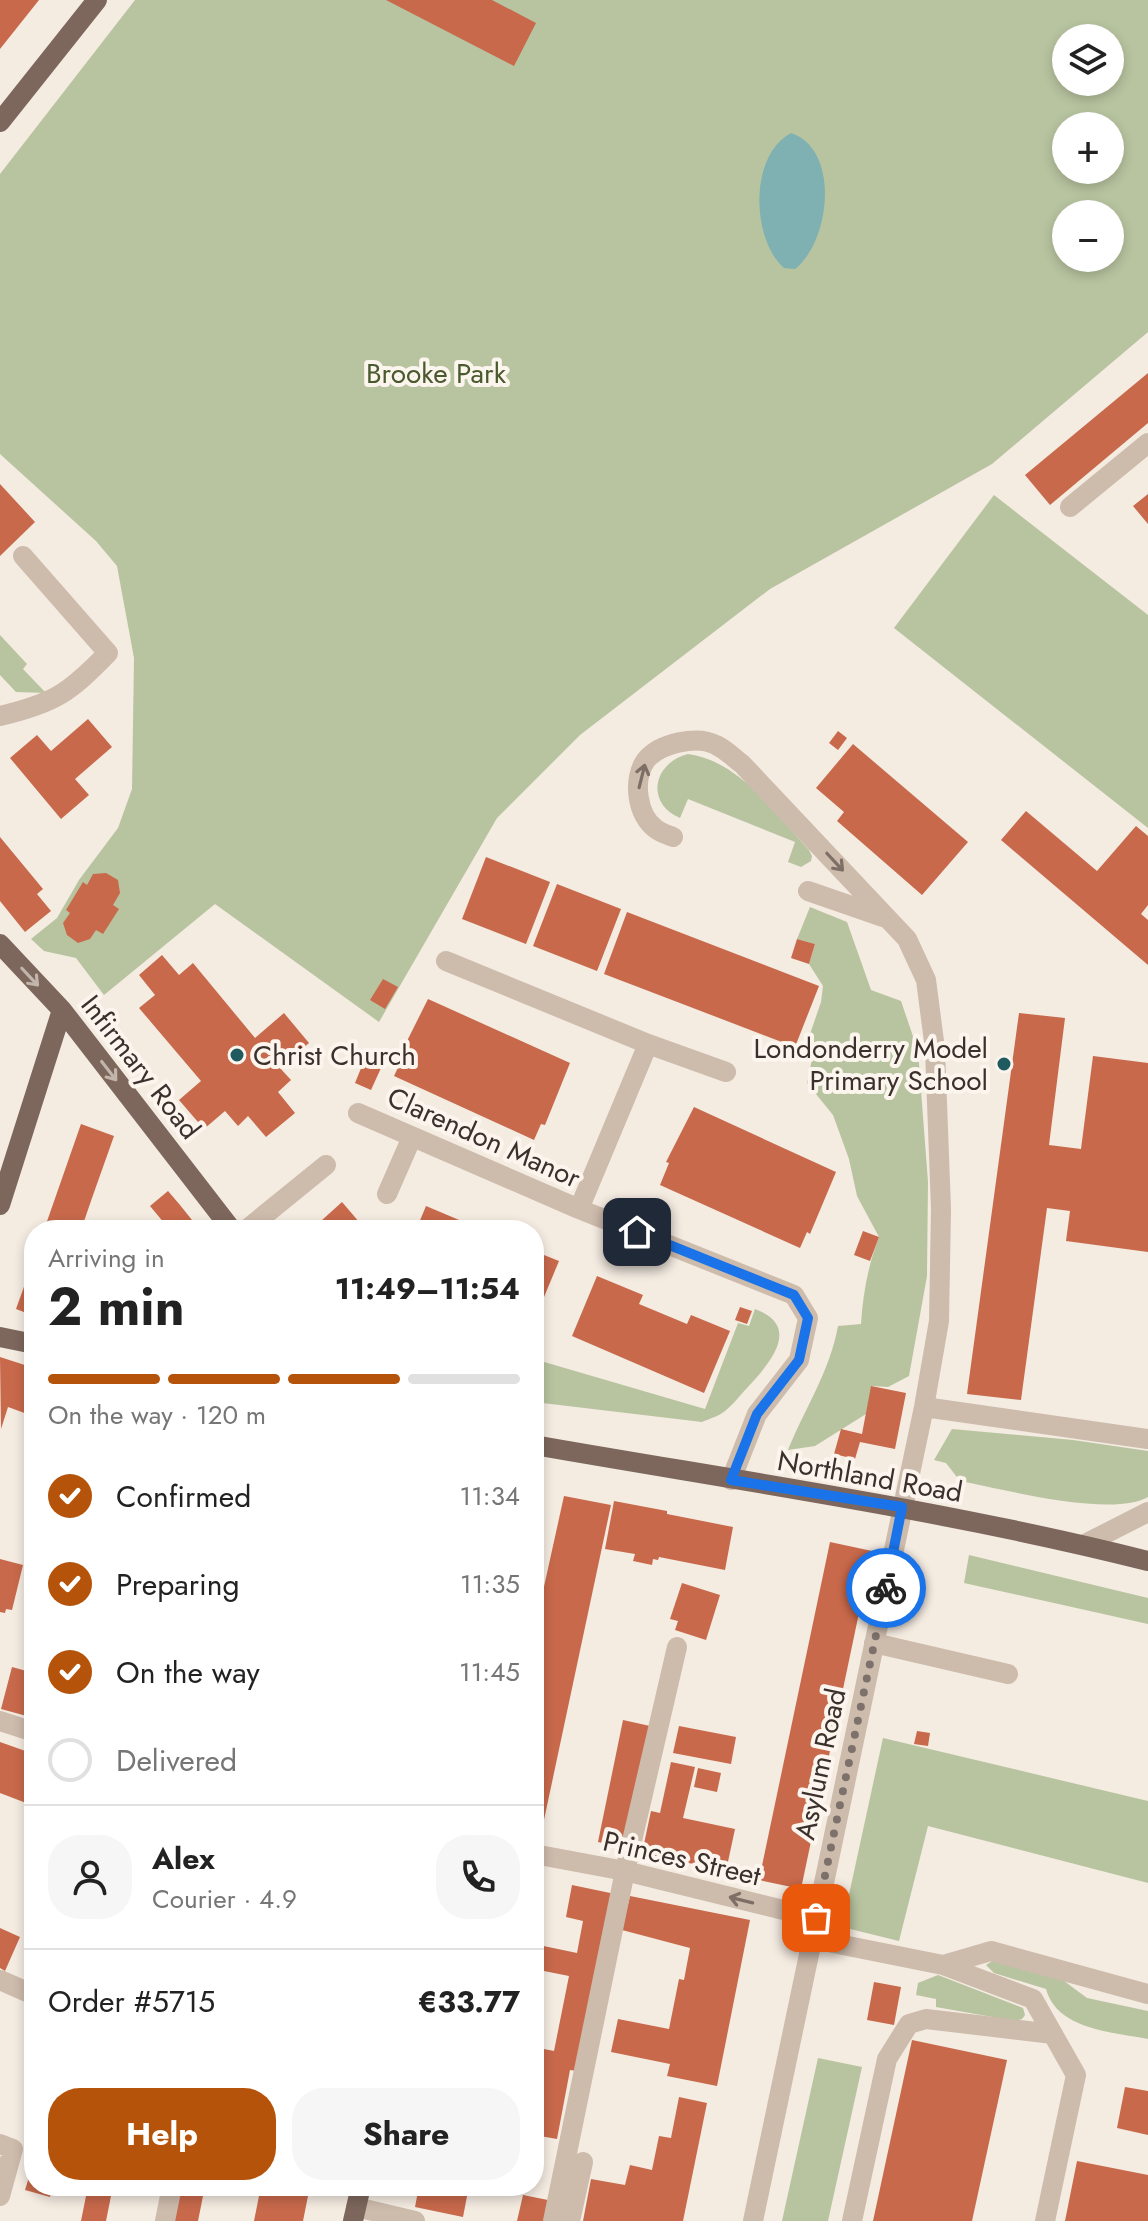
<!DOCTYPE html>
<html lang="en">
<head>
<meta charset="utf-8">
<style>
	:root { --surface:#fff; --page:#f6f6f6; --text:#222; --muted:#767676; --line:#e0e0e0; --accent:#b45309 }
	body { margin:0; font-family:Jost,sans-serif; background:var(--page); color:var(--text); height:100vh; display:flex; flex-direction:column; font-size:30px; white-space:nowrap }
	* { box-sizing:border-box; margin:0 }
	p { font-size:26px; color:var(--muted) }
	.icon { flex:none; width:44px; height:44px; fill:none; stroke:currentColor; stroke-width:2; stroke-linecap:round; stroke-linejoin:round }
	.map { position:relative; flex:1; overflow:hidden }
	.drawer { position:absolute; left:24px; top:1220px; width:520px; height:976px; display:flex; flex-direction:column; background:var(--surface); border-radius:32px; box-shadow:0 4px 12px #0003 }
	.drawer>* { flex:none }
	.tools { position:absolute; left:1052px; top:24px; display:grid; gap:16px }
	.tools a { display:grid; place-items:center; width:72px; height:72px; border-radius:50%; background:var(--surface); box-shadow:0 4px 12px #0003; font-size:40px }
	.pin { position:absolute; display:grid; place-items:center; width:68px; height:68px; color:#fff; margin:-34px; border-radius:16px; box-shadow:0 4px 12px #0006 }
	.courier { position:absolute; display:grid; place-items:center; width:80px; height:80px; margin:-40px; border:6px solid #1a73e8; border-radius:50%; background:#fff; color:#222; box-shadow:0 2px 10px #0007 }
	.head em { font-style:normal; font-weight:700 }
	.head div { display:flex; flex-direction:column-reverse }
	.head { display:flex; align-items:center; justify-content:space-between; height:136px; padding:0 24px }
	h1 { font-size:52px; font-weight:700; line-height:60px }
	.bar { display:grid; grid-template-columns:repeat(4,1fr); gap:12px 8px; align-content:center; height:96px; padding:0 24px }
	.bar i { height:10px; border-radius:6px; background:var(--line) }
	.bar .selected { background:var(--accent) }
	.bar p { grid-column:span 4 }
	.line { display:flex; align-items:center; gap:20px; padding:0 24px; border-top:2px solid var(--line) }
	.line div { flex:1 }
	.round { display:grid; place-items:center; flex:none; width:84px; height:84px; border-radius:32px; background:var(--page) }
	ol { padding:0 24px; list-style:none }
	li { display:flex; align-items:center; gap:24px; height:88px }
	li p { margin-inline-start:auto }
	li .icon { padding:8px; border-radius:50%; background:var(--accent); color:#fff; stroke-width:4 }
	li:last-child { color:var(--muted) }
	li i { width:44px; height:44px; border:4px solid var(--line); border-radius:50% }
	.cta { display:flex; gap:16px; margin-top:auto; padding:16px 24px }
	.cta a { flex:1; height:92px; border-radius:32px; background:var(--accent); color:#fff; font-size:32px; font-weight:700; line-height:92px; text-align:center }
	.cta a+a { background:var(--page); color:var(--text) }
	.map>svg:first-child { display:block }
</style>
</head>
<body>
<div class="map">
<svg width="1148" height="2221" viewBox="0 0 1148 2221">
	<rect width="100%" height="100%" fill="#f4ebe1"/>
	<path fill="#b8c4a0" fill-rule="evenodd" d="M135 0H1148V332L992 464 770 589 580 735 497 818 379 1022 215 904 104 995 76 958 44 951 31 939 57 918 79 880 118 828 132 789 134 658 117 566 96 541 0 454V174ZM1066 38H1110V82H1066ZM1066 126H1110V170H1066ZM1066 214H1110V258H1066Z
		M994 495 1148 615V828L894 628Z
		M0 635 27 664 23 669 46 693 16 692 0 675Z
		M688 754C740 761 775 814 809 850L812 856 811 861 801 867 788 862 795 842 688 799 680 818C645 803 653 763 688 754Z
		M810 907 847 922 871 990 901 1001 918 1051 928 1182 927 1276 909 1376 888 1387 872 1386 866 1414 815 1446 788 1450C805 1408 830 1371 838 1326L861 1324C863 1293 868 1266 879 1237L857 1196 849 1159 833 1115 807 1083 814 1050 809 1037 821 1002 823 986 809 964 815 944 797 939Z
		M755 1309C803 1327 769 1364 747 1388 740 1395 733 1405 725 1411 719 1416 709 1419 702 1422L534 1402V1359L705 1409 738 1323 749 1326Z
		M952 1429 1073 1440 1148 1451V1497C1112 1518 1002 1489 960 1481L946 1463 934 1460Z
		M969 1555 1148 1598V1624L964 1583Z
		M883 1738 1148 1801V1883L928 1826 899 1941 842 1927Z
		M997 1958 1052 1972 1087 1998 1148 2011V2039C1113 2032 1057 2030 1046 1989L994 1973 986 1965Z
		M938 1975 1023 2008 1025 2015 1022 2019 1015 2021 936 2007V1999L916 1995 918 1983Z
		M818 2058 862 2067 828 2221H782Z"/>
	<path fill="#7fb0b2" d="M791 133C841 150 830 242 795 269L784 268C751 239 749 155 791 133Z"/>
	<path fill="#c8694b" d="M0 0H39L0 49Z
		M386 0H492L536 23 514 66Z
		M1148 373V423L1050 505 1025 475Z
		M0 484 35 522 0 556Z
		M1148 494V524L1133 506Z
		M88 719 112 747 75 779 89 795 61 819 10 758 37 735 51 751Z
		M838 731 847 738 838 750 829 743Z
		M853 744 968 842 922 895 837 821 844 812 816 788Z
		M1026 811 1097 871 1136 826 1148 836V905L1141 914 1148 920V965L1001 840Z
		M0 837 43 889 37 894 51 911 25 932 0 901Z
		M486 857 550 882 526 944 462 919Z
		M106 873 118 880 120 893 113 905 119 909 103 934 96 930 90 939 78 943 67 935 63 923 70 913 66 910 83 882 87 885 93 874Z
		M557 884 621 909 597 971 533 946Z
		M627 912 819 986 795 1047 604 974Z
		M797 939 815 944 809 964 791 958Z
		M162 955 179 975 193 963 255 1038 284 1013 309 1043 280 1068 291 1080 278 1092 295 1113 266 1137 248 1116 238 1126 225 1111 204 1129 179 1100 201 1081 139 1008 155 995 139 975Z
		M383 979 398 987 385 1009 370 1000Z
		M428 999 570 1063 545 1125 541 1124 534 1140 394 1076 404 1055 401 1053Z
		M1019 1013 1065 1018 1049 1145 1081 1149 1093 1056 1148 1063V1252L1066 1241 1070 1211 1047 1208 1021 1400 967 1394Z
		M364 1061 381 1068 371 1090 355 1083Z
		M694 1107 836 1172 810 1234 807 1232 800 1248 660 1185 669 1163 666 1162Z
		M81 1124 114 1136 92 1198 81 1230H44Z
		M168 1191 180 1205 200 1230H170L150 1206Z
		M342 1202 366 1230H311Z
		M426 1206 471 1225 469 1230H416Z
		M863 1231 879 1237 870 1261 854 1255Z
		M534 1251 559 1261 534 1321Z
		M34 1259V1316L16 1309Z
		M597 1276 643 1295 639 1304 687 1324 691 1315 730 1331 704 1393 572 1336Z
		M740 1307 752 1311 747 1324 735 1320Z
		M0 1357 34 1368V1410L30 1415 8 1407 1 1429Z
		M871 1386 906 1393 895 1449 860 1442 855 1459 834 1454 841 1429 862 1434Z
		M564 1496 611 1505 541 1834 534 1832V1632Z
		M614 1501 667 1511V1514L733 1527 725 1570 659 1557 658 1560 653 1559 652 1565 633 1561 635 1554 605 1549Z
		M830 1542 872 1551 801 1889 759 1880Z
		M0 1559 23 1565 12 1610 6 1609 5 1613 0 1612Z
		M682 1583 720 1595 706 1640 675 1630 678 1621 670 1619Z
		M12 1667 34 1673V1718L1 1709Z
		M623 1720 650 1726 625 1848 598 1842Z
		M679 1726 736 1737 731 1764 673 1753Z
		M917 1731 930 1733 928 1746 914 1744Z
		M0 1742 34 1754V1806L0 1793Z
		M671 1762 695 1767 683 1818 735 1829 726 1871 642 1853 651 1811 660 1813Z
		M698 1768 721 1773 717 1792 694 1787Z
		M572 1885 615 1894 577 2071 570 2070 557 2139 534 2135V2047L554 2051 569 1976 534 1969V1944L577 1953 583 1921 566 1917Z
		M630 1896 750 1920 717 2086 667 2076 670 2064 611 2052 618 2019 669 2029 679 1979 684 1980 690 1948 622 1930Z
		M0 1928 20 1937 5 1971 0 1968Z
		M874 1982 901 1987 894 2025 867 2020Z
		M912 2040 1007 2060 972 2221H873Z
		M1125 2087 1148 2091V2135L1117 2128Z
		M679 2097 707 2103 683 2221H583L591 2179 625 2185 630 2165 652 2170 659 2136 671 2138Z
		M34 2161V2186H53L50 2197 25 2190Z
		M1077 2161 1148 2175V2221H1065Z
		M88 2186H113L106 2221H81Z
		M179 2186H205L198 2221H172Z
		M261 2186H310L303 2221H254Z
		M419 2186H469L463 2217 415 2207Z
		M523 2195 548 2200 544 2221H517Z"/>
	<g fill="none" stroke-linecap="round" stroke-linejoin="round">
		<path stroke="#cdbbac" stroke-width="20" d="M1070 507 1148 443
			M0 716C55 703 69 693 108 653L23 556
			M673 837C668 835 661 833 656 829 637 816 632 779 646 760 660 743 697 735 716 745 725 749 734 758 742 764L907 939 926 980 935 1049 941 1209 939 1321 924 1407 753 2221
			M808 891 883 917
			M446 961 648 1044 726 1072
			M358 1113 579 1209 794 1295 808 1318 799 1360 757 1414 731 1480
			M387 1194 412 1137
			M579 1209 648 1044
			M246 1230 326 1165
			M924 1407 1148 1439
			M1083 1545 1148 1512
			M874 1643 1008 1674
			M0 1721 34 1732
			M534 1854 625 1871 816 1918
			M813 1939 943 1965 991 1951 1148 1994
			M943 1965 1033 1999 1076 2075 1045 2221
			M0 1980 34 1995
			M0 2144 13 2149 0 2196
			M356 2207 415 2221
			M165 2221 172 2186
			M553 2221 625 1871 677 1647
			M570 2221 583 2162
			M852 2221 887 2059 909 2024 926 2019 1053 2034"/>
		<path stroke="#7d675c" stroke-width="20" d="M0 122 97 0
			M0 944 62 1010 232 1230
			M0 1205 62 1010
			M0 1337 34 1344
			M534 1445C739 1481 946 1510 1148 1561
			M353 2221 361 2186"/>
	</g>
	<defs><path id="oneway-shaft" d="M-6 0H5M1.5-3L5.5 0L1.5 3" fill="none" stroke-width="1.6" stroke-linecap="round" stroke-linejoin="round" transform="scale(2)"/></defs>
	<g stroke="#7d6f65">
		<use href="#oneway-shaft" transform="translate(642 776) rotate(-76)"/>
		<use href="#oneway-shaft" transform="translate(835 862) rotate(47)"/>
		<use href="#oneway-shaft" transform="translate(741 1900) rotate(-166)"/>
	</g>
	<g stroke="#c2b5ac">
		<use href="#oneway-shaft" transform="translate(30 977) rotate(47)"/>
		<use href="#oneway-shaft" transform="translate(109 1071) rotate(52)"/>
	</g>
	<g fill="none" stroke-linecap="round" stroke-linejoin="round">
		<path stroke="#7c716b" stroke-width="8" stroke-dasharray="0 14.4" d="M816 1918 886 1588"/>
		<path stroke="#1a73e8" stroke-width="10" d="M637 1232 794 1295 808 1318 799 1360 757 1414 731 1480 902 1507 886 1588"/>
	</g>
	<g fill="#1f5a5e" stroke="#fbf5ee" stroke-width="3">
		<circle cx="237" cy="1055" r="8"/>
		<circle cx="1004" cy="1064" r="8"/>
	</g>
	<g text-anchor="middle" stroke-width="8" stroke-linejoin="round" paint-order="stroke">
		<g font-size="28" fill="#4a5a2e" stroke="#fbf5ee">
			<text x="436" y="383">Brooke Park</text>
		</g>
		<g font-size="28" fill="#3b302b" stroke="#fbf5ee" text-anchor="end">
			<text x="988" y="1058">Londonderry Model<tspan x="988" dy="32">Primary School</tspan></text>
			<text x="253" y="1065" text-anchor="start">Christ Church</text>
		</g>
		<g font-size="28" fill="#3b302b" stroke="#fbf5ee">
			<text transform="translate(141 1067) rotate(52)" y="10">Infirmary Road</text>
			<text transform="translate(484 1137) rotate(24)" y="10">Clarendon Manor</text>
			<text transform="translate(870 1476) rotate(10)" y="10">Northland Road</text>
			<text transform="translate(820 1764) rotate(-78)" y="10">Asylum Road</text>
			<text transform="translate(682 1858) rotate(13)" y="10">Princes Street</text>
		</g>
	</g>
</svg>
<div class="tools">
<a><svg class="icon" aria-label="layers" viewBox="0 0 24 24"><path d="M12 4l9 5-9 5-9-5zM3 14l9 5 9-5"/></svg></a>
<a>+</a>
<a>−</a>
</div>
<div class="pin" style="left:816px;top:1918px;background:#ea580c"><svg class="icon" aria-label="bag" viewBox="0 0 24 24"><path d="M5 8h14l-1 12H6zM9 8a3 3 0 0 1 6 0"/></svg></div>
<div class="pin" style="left:637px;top:1232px;background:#1f2937"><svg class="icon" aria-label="home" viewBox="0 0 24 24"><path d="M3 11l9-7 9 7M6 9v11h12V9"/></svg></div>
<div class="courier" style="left:886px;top:1588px"><svg class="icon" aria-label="bike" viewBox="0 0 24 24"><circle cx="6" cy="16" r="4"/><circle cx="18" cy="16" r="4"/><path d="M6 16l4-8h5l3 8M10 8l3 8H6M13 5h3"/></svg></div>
<section class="drawer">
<div class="head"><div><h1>2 min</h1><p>Arriving in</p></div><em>11:49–11:54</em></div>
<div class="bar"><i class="selected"></i><i class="selected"></i><i class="selected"></i><i></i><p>On the way · 120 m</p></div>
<ol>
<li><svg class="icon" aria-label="check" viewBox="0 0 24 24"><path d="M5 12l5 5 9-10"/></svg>Confirmed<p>11:34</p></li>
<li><svg class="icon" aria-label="check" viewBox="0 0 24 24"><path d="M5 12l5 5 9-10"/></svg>Preparing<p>11:35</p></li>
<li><svg class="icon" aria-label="check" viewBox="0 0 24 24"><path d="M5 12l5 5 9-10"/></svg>On the way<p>11:45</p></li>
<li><i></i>Delivered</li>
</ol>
<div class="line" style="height:144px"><a class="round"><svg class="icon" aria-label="person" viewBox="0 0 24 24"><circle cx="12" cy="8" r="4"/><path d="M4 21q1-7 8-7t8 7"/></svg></a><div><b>Alex</b><p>Courier · 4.9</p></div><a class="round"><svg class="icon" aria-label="phone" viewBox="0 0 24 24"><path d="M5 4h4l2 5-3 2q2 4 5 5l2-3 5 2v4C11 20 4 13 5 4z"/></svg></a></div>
<div class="line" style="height:104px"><div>Order #5715</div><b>€33.77</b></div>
<div class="cta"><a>Help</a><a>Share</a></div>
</section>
</div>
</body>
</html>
